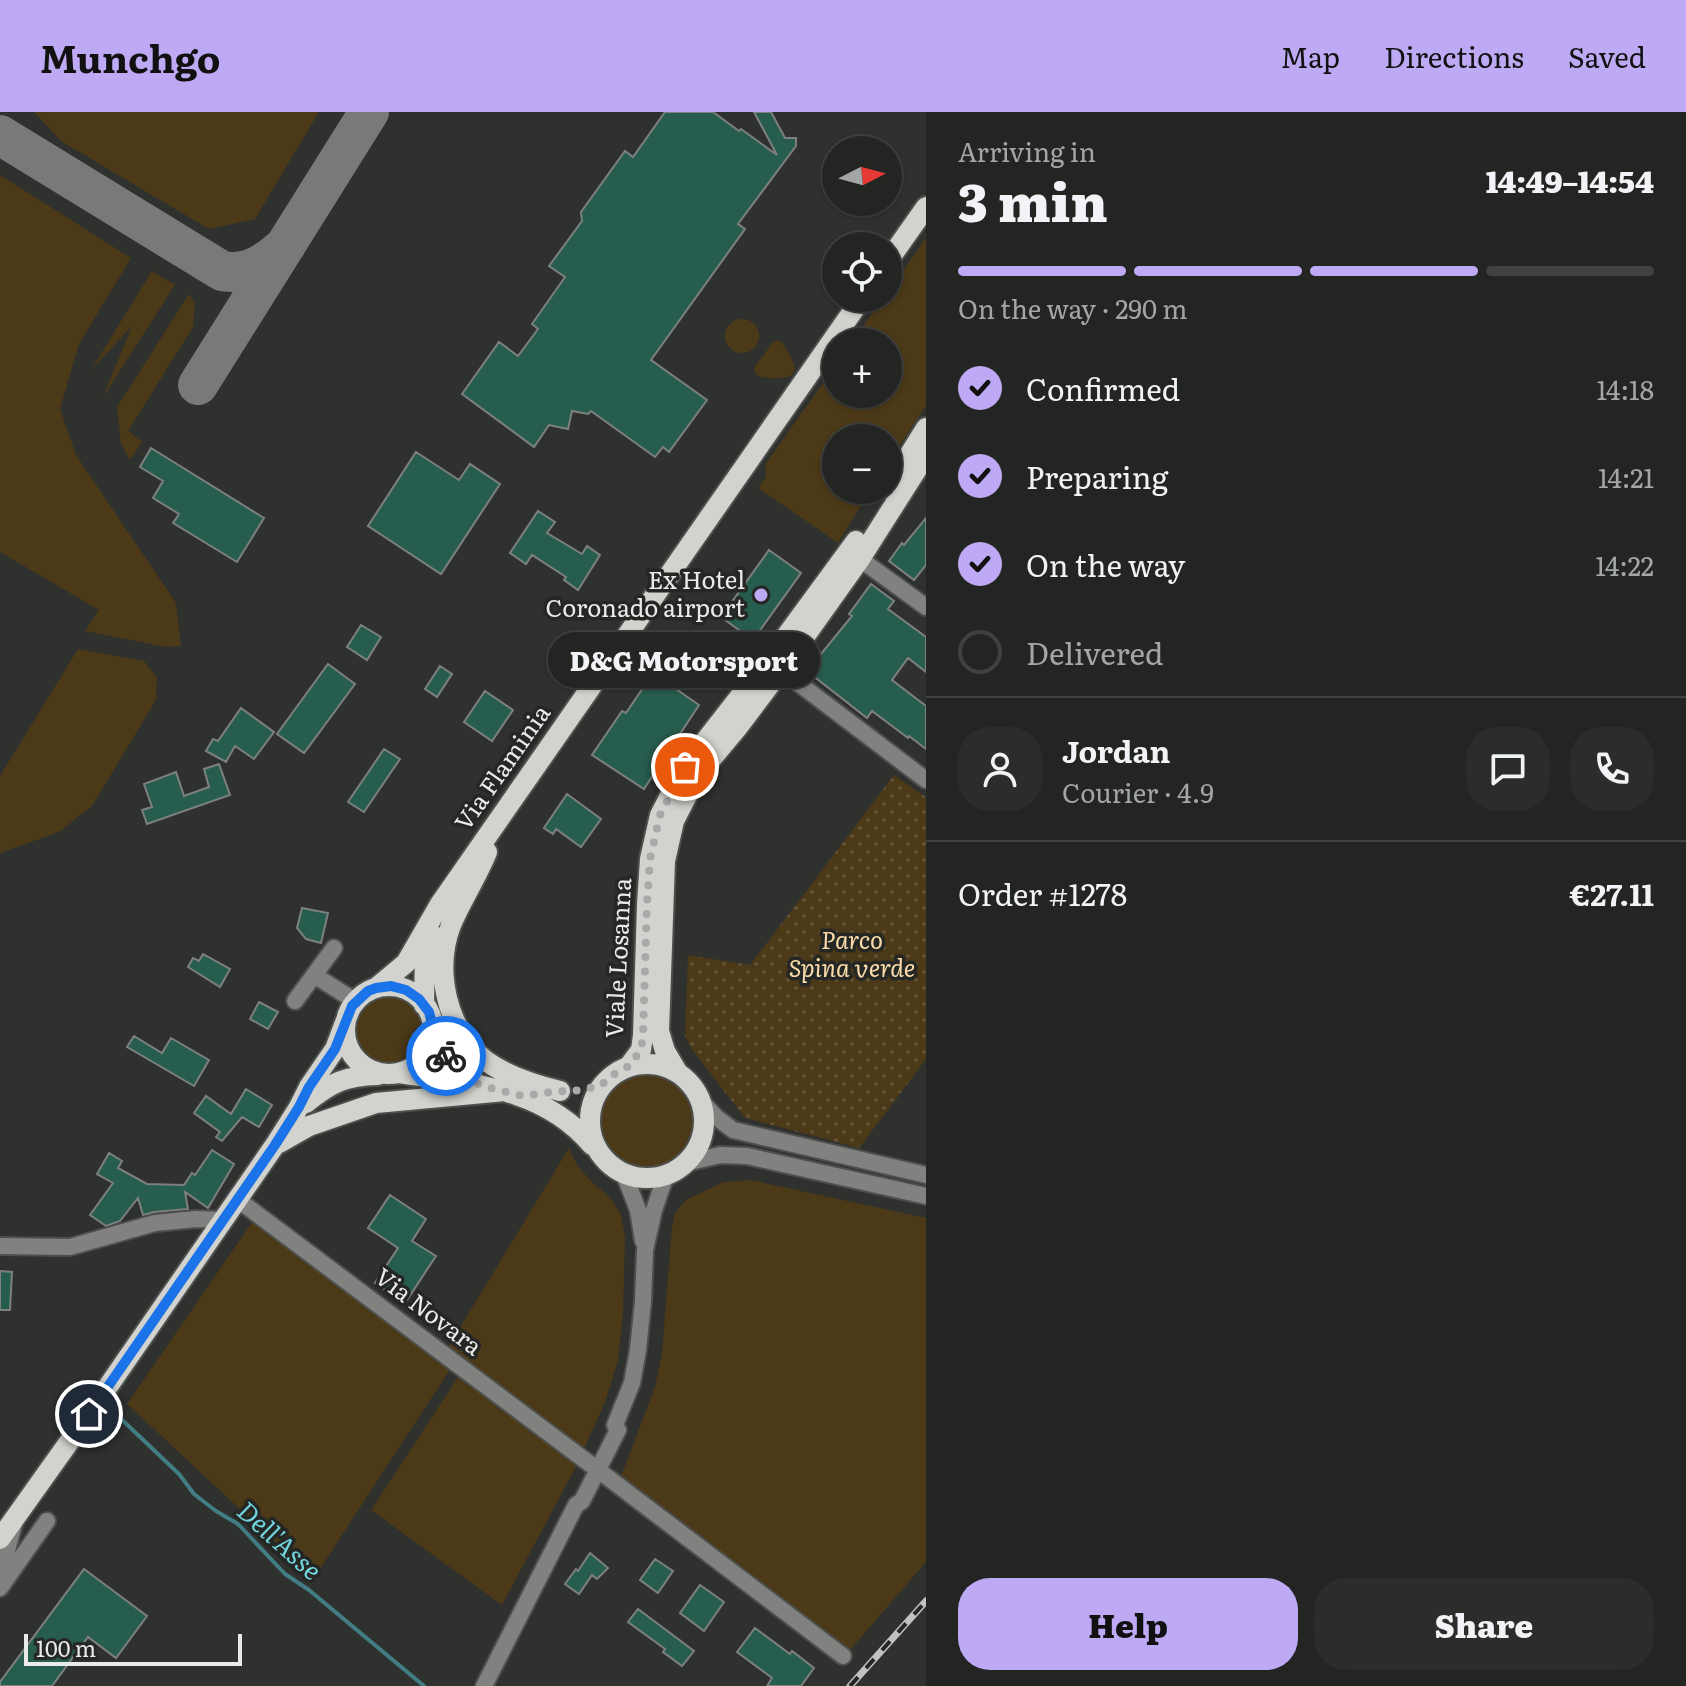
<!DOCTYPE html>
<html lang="en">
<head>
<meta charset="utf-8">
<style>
	:root { --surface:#232523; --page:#2b2d2b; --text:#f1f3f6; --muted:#a3a5a6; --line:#404241; --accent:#bea9f5 }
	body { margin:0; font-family:Literata,serif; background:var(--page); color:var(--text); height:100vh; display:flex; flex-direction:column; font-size:30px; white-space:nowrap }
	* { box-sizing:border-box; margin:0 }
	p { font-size:26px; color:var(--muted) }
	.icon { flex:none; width:44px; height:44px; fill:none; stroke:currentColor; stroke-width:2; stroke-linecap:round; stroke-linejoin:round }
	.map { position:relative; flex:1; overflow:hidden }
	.panel { display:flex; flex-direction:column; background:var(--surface); width:760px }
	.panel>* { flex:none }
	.needle { width:52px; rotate:84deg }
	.controls { position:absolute; left:822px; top:24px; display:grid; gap:16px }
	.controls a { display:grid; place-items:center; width:80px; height:80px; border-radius:50%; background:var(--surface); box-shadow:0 2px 6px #0004,0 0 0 2px var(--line); font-size:40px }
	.scale { position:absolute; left:24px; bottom:20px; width:218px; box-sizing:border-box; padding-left:8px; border:4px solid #e9eae9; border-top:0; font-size:22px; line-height:28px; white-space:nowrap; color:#e9eae9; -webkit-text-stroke:6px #252725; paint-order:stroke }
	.pin { position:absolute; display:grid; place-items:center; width:68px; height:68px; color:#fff; margin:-34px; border:4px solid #fff; border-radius:50%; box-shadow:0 2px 8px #0007 }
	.courier { position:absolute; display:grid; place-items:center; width:80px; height:80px; margin:-40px; border:6px solid #1a73e8; border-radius:50%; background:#fff; color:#222; box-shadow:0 2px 10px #0007 }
	.bubble { position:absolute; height:56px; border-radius:28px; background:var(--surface); box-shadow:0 2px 6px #0004,0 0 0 2px var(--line); font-size:26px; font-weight:800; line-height:56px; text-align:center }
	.summary em { font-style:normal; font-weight:800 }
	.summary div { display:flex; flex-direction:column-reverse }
	.summary { display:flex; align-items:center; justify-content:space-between; height:136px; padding:0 32px }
	h1 { font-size:52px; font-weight:800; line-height:60px }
	.bar { display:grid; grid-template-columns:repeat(4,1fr); gap:12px 8px; align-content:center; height:96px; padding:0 32px }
	.bar i { height:10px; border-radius:6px; background:var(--line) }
	.bar .selected { background:var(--accent) }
	.bar p { grid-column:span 4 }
	.line { display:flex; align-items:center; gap:20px; padding:0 32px; border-top:2px solid var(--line) }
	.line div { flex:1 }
	.round { display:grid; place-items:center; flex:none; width:84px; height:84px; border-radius:32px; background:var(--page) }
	ol { padding:0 32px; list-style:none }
	li { display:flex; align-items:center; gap:24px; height:88px }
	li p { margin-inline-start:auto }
	li .icon { padding:8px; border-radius:50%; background:var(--accent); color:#111; stroke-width:4 }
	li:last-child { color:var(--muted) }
	li i { width:44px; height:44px; border:4px solid var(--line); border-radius:50% }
	.action { display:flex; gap:16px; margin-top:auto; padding:16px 32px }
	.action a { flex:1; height:92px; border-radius:32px; background:var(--accent); color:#111; font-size:32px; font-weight:800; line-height:92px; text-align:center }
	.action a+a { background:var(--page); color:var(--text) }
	header { display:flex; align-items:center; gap:48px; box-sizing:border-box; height:112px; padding:0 40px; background:var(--accent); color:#111 }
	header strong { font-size:38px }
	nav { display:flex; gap:44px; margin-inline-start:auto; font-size:28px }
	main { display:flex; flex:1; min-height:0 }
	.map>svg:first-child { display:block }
</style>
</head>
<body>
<header>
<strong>Munchgo</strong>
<nav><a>Map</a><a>Directions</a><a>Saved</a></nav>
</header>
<main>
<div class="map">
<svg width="926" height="1574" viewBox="0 0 926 1574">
	<defs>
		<pattern id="park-dots" width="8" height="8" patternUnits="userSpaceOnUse" patternTransform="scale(2)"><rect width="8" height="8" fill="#4b3918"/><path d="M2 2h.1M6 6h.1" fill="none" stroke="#65563a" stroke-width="1.8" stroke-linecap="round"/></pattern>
	</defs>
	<rect width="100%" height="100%" fill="#2f312f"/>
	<path fill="#4b3918" d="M34 0H319L255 107 209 117 61 29Z
		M0 63 131 146 79 232 60 297 76 343 176 491 181 534 166 535 85 519 99 498 0 440Z
		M926 126V294L888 351V326H836V378H871L838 431 758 376 766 365V351L836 253V282H888V230H852L883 186H888V180Z
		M152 159 175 173 103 285 132 214 91 258Z
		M189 182 195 191 193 215 128 319 142 330 130 348 121 332 117 295Z
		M725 224a17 17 0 1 1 34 0a17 17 0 1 1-34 0Z
		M777 228 782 230C792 247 807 266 776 266 768 266 763 266 756 263L754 256 773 230Z
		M78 537 144 549 157 566 156 588 92 694 59 720 0 741V664Z
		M354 918a34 34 0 1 1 68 0a34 34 0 1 1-68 0Z
		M601 1009a46 46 0 1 1 92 0a46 46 0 1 1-92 0Z
		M569 1036 577 1053 590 1068 611 1087 621 1103 625 1124 623 1203 618 1249 605 1290 582 1341 447 1237Z
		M751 1068 926 1106V1450L850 1538 620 1367 655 1275 662 1241 672 1115 675 1101 686 1088 723 1070Z
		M253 1109 451 1256 314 1466 127 1292Z
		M460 1262 578 1351 502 1493 371 1398Z"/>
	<path fill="url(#park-dots)" d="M894 663 926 685V947L859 1036 745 1006 691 936 685 924 688 843 750 853Z"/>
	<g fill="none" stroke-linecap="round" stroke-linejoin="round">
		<path stroke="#417d82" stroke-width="4" d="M117 1303 179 1362 194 1382 216 1399 238 1412 285 1462 309 1478 424 1574"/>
		<path stroke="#787978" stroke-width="40" d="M0 23 222 159C248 164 268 150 286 133
			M198 273 369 0"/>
	</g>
	<path fill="#275d4e" stroke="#7d807f" stroke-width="2" d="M665 0H713L739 19 741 17 777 43 754 0H771L785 26H796V34L738 112 745 117 651 248 707 288 669 340 663 335 655 345 591 299 588 302 572 299 568 317 549 313 534 335 462 282 499 230 518 244 538 217 532 212 565 165 549 154 582 109 581 100 625 39 633 45Z
		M151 336 264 406 237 450 173 411 179 402 153 386 163 369 140 355Z
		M416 340 459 368 470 352 500 372 441 462 368 414Z
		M538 399 555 410 547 421 582 442 587 434 600 443 578 478 564 468 566 465 532 443 526 452 510 441Z
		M926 406V453L914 468 889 449 902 431 904 433Z
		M769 438 801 461 753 528 721 505Z
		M871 472 894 489 888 497 926 525V560L908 546 892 568 926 594V637L909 624 908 626 872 599 867 606 807 559 852 504 849 502Z
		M361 513 381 525 367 548 347 535Z
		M328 552 355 572 304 641 277 622Z
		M440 554 452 562 437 585 425 577Z
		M653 561 699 593 644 677 592 643 622 599 626 601Z
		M485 579 513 598 492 629 464 610Z
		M241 596 274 620 254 647 235 634 226 650 206 639 213 627 218 629Z
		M384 637 400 647 364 700 348 690Z
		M219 652 230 683 147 712 142 698 152 695 144 672 176 660 184 684 209 675 204 657Z
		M567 682 601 707 581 735 556 717 553 722 544 716Z
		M302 796 328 801 321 831 306 827 297 816Z
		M203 842 230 857 220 875 188 855 193 846 199 849Z
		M259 890 278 900 268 917 250 907Z
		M134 924 162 941 171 926 209 948 194 974 127 935Z
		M246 977 272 993 259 1015 242 1005 222 1029 216 1025 220 1020 194 1001 206 984 231 1002Z
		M212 1038 234 1052 208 1096 185 1080 188 1097 154 1100 143 1103 138 1086 120 1109 106 1114 90 1103 113 1071 97 1062 109 1041 122 1049 118 1056 147 1072 184 1073 192 1061 195 1063Z
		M390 1083 426 1107 412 1129 436 1144 405 1191 375 1171 398 1136 368 1116Z
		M0 1159 12 1160 10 1198H0Z
		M590 1441 608 1456 597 1467 592 1463 579 1482 565 1472 576 1457 578 1459Z
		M655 1447 673 1459 658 1481 640 1468Z
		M84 1457 147 1504 116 1546 88 1525 52 1574H0V1570Z
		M700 1473 724 1490 704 1519 680 1501Z
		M638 1497 694 1539 682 1554 663 1540 665 1537 628 1510Z
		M755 1516 790 1542 792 1539 814 1556 801 1574H767L772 1566 737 1540Z"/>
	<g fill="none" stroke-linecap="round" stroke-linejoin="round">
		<defs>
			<path id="minor" d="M860 447 926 495
				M781 558 926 668
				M314 863 355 889
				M295 889 334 836
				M700 988 716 1005 733 1018 926 1063
				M686 1051 720 1043 747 1044 926 1084
				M624 1062 638 1098 643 1129
				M237 1087 590 1352
				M0 1134 70 1135 155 1111 196 1107 223 1108
				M598 1358 843 1544
				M0 1465 14 1412
				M0 1476 47 1409
				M484 1574 576 1393 582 1389 618 1318 615 1313 632 1271 638 1238 643 1190 645 1138 654 1098 666 1063"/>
			<path id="major" d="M888 149 926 95
				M888 377 926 316
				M487 740C477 765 461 789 451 813 434 858 446 918 486 949 507 964 535 973 560 979
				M345 918a44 44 0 1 1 88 0a44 44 0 1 1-88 0Z
				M376 876 406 851 440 792 862 186
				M424 893 425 838 431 821
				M433 917C439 939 453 961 475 970
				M590 1009a57 57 0 1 1 114 0a57 57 0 1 1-114 0Z
				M629 954 641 938 643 923 647 792 650 747 660 703 685 655 770 546 856 429
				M399 961C470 972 542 974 592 1033
				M678 961 665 939 659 919 665 749 674 709 697 664 738 615 781 558 860 447 926 343
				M306 991C332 970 345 964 378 963
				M279 1031 309 1014 376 991 505 979
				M0 1427 89 1302 275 1033 299 995 309 975 335 937 349 900"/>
		</defs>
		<use href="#minor" stroke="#4d4f4d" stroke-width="20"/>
		<use href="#major" stroke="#4d4f4d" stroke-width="24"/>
		<use href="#minor" stroke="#818180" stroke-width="16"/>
		<use href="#major" stroke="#d2d2cf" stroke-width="20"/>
		<defs>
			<path id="rail" d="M850 1574 926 1489"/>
		</defs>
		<use href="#rail" stroke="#c0c1c0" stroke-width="7"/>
		<use href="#rail" stroke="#252725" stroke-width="4" stroke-dasharray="12" stroke-linecap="butt"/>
	</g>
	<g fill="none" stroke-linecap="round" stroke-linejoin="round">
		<path stroke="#a8a9a8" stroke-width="8" stroke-dasharray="0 14.4" d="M446 944 456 957 469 968 486 975 523 984 560 979 568 980 601 974 609 965 629 954 641 938 643 923 647 792 650 747 660 703 685 655"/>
		<path stroke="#1a73e8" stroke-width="10" d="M89 1302 275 1033 299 995 309 975 335 937 352 894 368 879 376 876 391 874 406 878 419 887 429 900 438 934 446 944"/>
	</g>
	<circle fill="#bea9f5" stroke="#252725" stroke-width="3" cx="761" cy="483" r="8"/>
	<g text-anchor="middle" stroke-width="7" stroke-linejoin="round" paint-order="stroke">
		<g font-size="24" fill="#e9eae9" stroke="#252725" text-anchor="end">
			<text x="745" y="477">Ex Hotel<tspan x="745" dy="28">Coronado airport</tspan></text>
		</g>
		<g font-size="24" fill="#e9eae9" stroke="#252725">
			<text transform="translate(503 656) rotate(-55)" y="8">Via Flaminia</text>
			<text transform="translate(619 846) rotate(-87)" y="8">Viale Losanna</text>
			<text transform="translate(428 1200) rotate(37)" y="8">Via Novara</text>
		</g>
		<g font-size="24" font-style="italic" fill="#fbdba9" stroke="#252725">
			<text x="852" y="837">Parco<tspan x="852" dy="28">Spina verde</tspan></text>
		</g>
		<g font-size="26" font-style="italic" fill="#72d4dd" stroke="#252725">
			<text transform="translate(279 1429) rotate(42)" y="9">Dell'Asse</text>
		</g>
	</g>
</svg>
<div class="controls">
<a><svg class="needle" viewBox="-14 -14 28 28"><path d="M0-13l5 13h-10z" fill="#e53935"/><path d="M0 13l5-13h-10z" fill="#a3a5a6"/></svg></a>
<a><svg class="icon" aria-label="locate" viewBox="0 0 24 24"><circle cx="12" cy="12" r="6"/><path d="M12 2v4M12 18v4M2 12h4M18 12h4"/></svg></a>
<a>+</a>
<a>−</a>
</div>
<div class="scale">100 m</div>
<div class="pin" style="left:685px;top:655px;background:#ea580c"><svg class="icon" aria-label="bag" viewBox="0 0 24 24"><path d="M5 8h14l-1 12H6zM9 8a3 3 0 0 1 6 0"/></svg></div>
<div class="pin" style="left:89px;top:1302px;background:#1f2937"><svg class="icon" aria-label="home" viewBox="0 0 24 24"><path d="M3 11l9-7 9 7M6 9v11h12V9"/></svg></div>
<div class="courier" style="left:446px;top:944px"><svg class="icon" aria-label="bike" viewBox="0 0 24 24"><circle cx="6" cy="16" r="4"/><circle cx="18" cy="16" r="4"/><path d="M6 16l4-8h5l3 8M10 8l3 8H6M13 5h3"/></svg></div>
<div class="bubble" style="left:548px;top:520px;width:272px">D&amp;G Motorsport</div>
</div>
<section class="panel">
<div class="summary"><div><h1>3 min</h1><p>Arriving in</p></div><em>14:49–14:54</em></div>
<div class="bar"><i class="selected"></i><i class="selected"></i><i class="selected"></i><i></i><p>On the way · 290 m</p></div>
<ol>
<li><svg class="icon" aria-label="check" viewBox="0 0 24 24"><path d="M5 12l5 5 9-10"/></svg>Confirmed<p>14:18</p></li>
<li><svg class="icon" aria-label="check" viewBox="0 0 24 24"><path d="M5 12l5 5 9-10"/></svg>Preparing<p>14:21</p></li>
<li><svg class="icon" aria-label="check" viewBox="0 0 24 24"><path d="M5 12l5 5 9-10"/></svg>On the way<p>14:22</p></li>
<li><i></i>Delivered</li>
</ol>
<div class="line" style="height:144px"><a class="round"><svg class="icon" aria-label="person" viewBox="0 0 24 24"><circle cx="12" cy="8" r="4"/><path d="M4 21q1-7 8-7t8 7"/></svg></a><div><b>Jordan</b><p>Courier · 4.9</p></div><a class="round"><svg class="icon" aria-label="chat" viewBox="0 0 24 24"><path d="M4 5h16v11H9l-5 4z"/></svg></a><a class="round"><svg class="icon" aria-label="phone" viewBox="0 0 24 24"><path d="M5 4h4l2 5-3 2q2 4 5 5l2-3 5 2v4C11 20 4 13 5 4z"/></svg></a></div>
<div class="line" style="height:104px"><div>Order #1278</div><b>€27.11</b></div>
<div class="action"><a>Help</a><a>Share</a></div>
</section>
</main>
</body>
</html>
